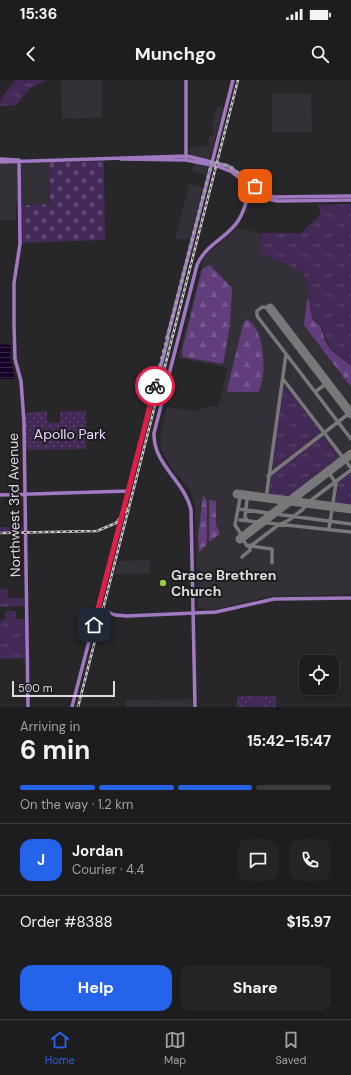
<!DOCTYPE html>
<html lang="en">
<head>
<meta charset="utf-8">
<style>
	:root { --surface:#1d1c1f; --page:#252528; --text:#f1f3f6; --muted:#a0a1a4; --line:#3b3a3d; --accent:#2563eb }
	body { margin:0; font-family:"DM Sans",sans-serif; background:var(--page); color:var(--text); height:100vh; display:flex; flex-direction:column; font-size:15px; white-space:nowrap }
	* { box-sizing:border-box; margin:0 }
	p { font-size:13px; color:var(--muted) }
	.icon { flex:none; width:22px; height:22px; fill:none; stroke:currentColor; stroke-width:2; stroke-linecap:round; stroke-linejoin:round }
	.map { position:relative; height:627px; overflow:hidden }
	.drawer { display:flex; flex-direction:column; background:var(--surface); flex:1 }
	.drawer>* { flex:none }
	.tools { position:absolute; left:299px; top:575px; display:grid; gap:8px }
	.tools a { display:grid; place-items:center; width:40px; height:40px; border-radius:8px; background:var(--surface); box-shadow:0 2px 6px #0003,0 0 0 1px var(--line); font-size:20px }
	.scale { position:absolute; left:12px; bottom:10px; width:103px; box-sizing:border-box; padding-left:4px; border:2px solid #dddcde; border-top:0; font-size:11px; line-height:14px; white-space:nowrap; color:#dddcde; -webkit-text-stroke:3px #1e1c1f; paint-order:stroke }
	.pin { position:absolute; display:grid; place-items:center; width:34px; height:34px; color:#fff; margin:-17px; border-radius:8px; box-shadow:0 2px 6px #0006 }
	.courier { position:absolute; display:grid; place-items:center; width:40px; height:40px; margin:-20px; border:3px solid #e11d48; border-radius:50%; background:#fff; color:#222; box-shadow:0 1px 5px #0007 }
	.headline em { font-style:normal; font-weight:700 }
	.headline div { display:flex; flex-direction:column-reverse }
	.headline { display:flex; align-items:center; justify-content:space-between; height:68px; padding:0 20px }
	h1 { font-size:26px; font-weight:700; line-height:30px }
	.bar { display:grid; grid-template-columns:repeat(4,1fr); gap:6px 4px; align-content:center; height:48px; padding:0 20px }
	.bar i { height:5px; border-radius:3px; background:var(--line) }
	.bar .active { background:var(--accent) }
	.bar p { grid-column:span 4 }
	.line { display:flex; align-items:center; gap:10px; padding:0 20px; border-top:1px solid var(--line) }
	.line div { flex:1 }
	.round { display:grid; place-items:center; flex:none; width:42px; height:42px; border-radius:12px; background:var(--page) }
	.action { display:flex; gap:8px; margin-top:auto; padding:8px 20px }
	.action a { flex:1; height:46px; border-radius:12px; background:var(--accent); color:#fff; font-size:16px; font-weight:700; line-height:46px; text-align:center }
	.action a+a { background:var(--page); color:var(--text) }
	.status { display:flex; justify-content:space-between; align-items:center; height:28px; padding:0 20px; background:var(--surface); direction:ltr }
	.status svg { height:11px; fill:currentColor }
	header { display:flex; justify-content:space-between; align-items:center; height:52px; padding:0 20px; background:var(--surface); font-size:18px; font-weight:700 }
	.menu { display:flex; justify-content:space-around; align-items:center; height:56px; border-top:1px solid var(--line); background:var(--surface); font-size:11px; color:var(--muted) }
	.menu a { display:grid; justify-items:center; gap:2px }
	.menu .active { color:var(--accent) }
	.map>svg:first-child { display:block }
</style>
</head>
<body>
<div class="status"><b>15:36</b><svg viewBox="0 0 49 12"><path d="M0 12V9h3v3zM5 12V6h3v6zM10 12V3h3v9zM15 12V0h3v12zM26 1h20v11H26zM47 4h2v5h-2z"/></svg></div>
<header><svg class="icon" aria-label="back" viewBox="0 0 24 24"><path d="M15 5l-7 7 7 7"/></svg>Munchgo<svg class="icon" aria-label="search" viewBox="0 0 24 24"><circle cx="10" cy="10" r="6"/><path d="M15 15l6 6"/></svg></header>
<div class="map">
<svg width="351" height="627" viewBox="0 0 351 627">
	<defs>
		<pattern id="grass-tufts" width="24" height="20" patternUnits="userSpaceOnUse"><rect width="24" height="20" fill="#432956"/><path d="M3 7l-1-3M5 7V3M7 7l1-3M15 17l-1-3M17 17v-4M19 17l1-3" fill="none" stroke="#5e476e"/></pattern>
		<pattern id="forest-firs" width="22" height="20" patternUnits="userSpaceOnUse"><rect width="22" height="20" fill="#613d7c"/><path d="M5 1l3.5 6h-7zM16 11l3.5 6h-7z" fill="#77588e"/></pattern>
		<pattern id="cemetery-stones" width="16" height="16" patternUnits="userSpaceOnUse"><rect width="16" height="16" fill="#432956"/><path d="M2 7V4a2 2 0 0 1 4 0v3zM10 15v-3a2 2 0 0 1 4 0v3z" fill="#5e476e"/></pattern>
		<pattern id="park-dots" width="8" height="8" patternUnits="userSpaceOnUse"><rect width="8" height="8" fill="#432956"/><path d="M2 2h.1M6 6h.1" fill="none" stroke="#5e476e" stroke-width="1.8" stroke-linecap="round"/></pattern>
		<pattern id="water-rules" width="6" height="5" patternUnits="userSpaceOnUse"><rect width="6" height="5" fill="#170028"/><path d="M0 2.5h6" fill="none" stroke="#382547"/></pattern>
	</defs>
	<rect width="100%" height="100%" fill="#272629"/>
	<path fill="#333037" d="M61 0H102V38L62 39Z
		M272 14H311L312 52H272Z
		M217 27H223L206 95 192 91 196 76 190 75V67L209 66V56H213L212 45Z
		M49 82V124H16V140H0V84Z
		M189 104 203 107 190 159H175Z
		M237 148 261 153 260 173 297 189 305 196 313 238 320 244 331 269 351 285V514L271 516 216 529 198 528 195 426 190 410 179 396 176 395 164 375 160 362 161 351 167 327 196 331 209 326 218 327 228 288 178 278 204 177Z
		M150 480V494H115L119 481Z
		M193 619V627H126V621L128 620Z"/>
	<path fill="url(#grass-tufts)" d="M15 0H46L29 9 17 25 0 26V20Z
		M351 124V285L331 269 320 244 313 238 305 196 297 189 260 173 261 153H301L320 135 319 125Z
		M286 307 321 352 275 387 272 385 282 310Z
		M323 356 339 377 287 417 269 414 271 396Z
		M351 393V426L336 423 338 403Z
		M0 447H23V452H0Z
		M0 509H7L8 518H24L25 526 0 527Z
		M5 531H16V539H25V578L0 579V540H5Z"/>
	<path fill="url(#forest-firs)" d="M210 185 232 208 230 246 223 284 183 277 182 271 202 189Z
		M307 219H309L312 239 320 246 326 263 332 271 351 286V307L304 245Z
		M246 239C265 246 268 297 258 312H228L227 310 243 244Z
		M203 415 207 421V464L199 473 198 458Z
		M209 420 216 421V445L220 454 209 462Z"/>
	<path fill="url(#cemetery-stones)" d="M104 81 105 160 22 163 21 125 50 124 49 82Z"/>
	<path fill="url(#park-dots)" d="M47 331V343L60 342V331H86V369L26 370 25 333Z
		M239 616H276L277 627H237V618Z"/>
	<path fill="#432956" d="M263 618V627H245C247 618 254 618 263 618Z"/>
	<path fill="url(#water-rules)" d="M0 264 11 265 10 275 15 299H0Z"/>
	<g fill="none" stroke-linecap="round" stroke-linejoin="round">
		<path stroke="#78777a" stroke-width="3.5" d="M270 228 262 227 257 231V236L351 359
			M283 299 351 388
			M315 312 327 303
			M328 392 336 403 329 449
			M268 396 351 332
			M266 418 286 274
			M238 429 351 444
			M240 440 351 452
			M247 440 245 437 247 419 251 416
			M245 456 243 459 247 466 252 465 277 446 289 440 302 430 310 421 351 390
			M243 457 235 445 240 418 246 415
			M242 477 250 470V466L272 469V483"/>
		<path stroke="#78777a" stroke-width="9" d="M270 228 351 334
			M237 414 351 429
			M240 459 351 374"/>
		<path stroke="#a179c2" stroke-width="3.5" d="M186 0V79
			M0 79 18 80
			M121 79 186 80 217 86 232 92 267 119 278 121 351 120
			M19 80 20 164 14 203V245L15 279 21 301 24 342 28 627
			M0 82 187 76 228 86 273 117 351 116
			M167 259 233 0
			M144 351 168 258
			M0 415 128 411
			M98 528 115 535 127 536 216 532 274 519 351 518
			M72 627 144 349
			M195 627 191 430C185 401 153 385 154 353L197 185C205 165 227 158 238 141 246 129 248 115 251 103"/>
		<defs>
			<path id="rail" d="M0 453 97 451 116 443 127 429
				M78 627 238 0"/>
		</defs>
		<use href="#rail" stroke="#c9c8cb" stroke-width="2.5"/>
		<use href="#rail" stroke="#1e1c1f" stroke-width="1" stroke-dasharray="3" stroke-linecap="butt"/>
	</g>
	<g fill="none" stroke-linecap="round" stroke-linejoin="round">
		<path stroke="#9d9c9f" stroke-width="4" stroke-dasharray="0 7.2" d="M155 306 212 82 229 86 255 106"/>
		<path stroke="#e11d48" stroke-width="5" d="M94 545 155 306"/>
	</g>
	<circle fill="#94cc3d" stroke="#1e1c1f" stroke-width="1.5" cx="163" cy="503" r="4"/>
	<g text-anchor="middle" stroke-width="4" stroke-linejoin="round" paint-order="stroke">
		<g font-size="14" fill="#ecd8fe" stroke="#1e1c1f">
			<text x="70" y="359">Apollo Park</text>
		</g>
		<g font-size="14" fill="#dddcde" stroke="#1e1c1f">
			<text transform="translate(14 425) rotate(-91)" y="5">Northwest 3rd Avenue</text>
		</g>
		<g font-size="14" font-weight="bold" fill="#dddcde" stroke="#1e1c1f" text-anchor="start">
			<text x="171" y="500">Grace Brethren<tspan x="171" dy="16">Church</tspan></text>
		</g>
	</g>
</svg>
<div class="tools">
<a><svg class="icon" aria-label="locate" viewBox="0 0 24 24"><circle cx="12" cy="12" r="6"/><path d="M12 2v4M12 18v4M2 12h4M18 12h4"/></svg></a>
</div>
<div class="scale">500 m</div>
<div class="pin" style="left:255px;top:106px;background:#ea580c"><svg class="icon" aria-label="bag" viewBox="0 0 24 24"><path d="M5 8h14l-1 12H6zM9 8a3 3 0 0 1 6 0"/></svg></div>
<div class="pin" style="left:94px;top:545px;background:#1f2937"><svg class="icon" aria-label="home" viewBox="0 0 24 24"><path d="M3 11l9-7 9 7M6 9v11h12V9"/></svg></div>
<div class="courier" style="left:155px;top:306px"><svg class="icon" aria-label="bike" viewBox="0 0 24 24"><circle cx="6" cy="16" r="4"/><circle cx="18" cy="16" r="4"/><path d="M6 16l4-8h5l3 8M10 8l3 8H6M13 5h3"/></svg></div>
</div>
<section class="drawer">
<div class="headline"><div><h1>6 min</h1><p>Arriving in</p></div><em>15:42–15:47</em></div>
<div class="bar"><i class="active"></i><i class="active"></i><i class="active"></i><i></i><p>On the way · 1.2 km</p></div>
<div class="line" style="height:72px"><b class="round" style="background:var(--accent);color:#fff">J</b><div><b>Jordan</b><p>Courier · 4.4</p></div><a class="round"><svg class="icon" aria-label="chat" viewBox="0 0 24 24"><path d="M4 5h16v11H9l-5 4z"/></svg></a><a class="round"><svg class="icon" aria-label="phone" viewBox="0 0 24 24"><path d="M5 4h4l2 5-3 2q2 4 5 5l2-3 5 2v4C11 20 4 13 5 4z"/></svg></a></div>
<div class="line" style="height:52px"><div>Order #8388</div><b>$15.97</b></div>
<div class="action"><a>Help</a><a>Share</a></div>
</section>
<nav class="menu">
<a class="active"><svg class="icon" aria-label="home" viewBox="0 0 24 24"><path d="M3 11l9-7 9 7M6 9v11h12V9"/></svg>Home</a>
<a><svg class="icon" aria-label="map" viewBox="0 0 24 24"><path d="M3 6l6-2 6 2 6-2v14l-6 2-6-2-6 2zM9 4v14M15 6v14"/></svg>Map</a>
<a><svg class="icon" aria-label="saved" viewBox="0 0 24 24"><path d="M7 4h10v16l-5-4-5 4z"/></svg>Saved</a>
</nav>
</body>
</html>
